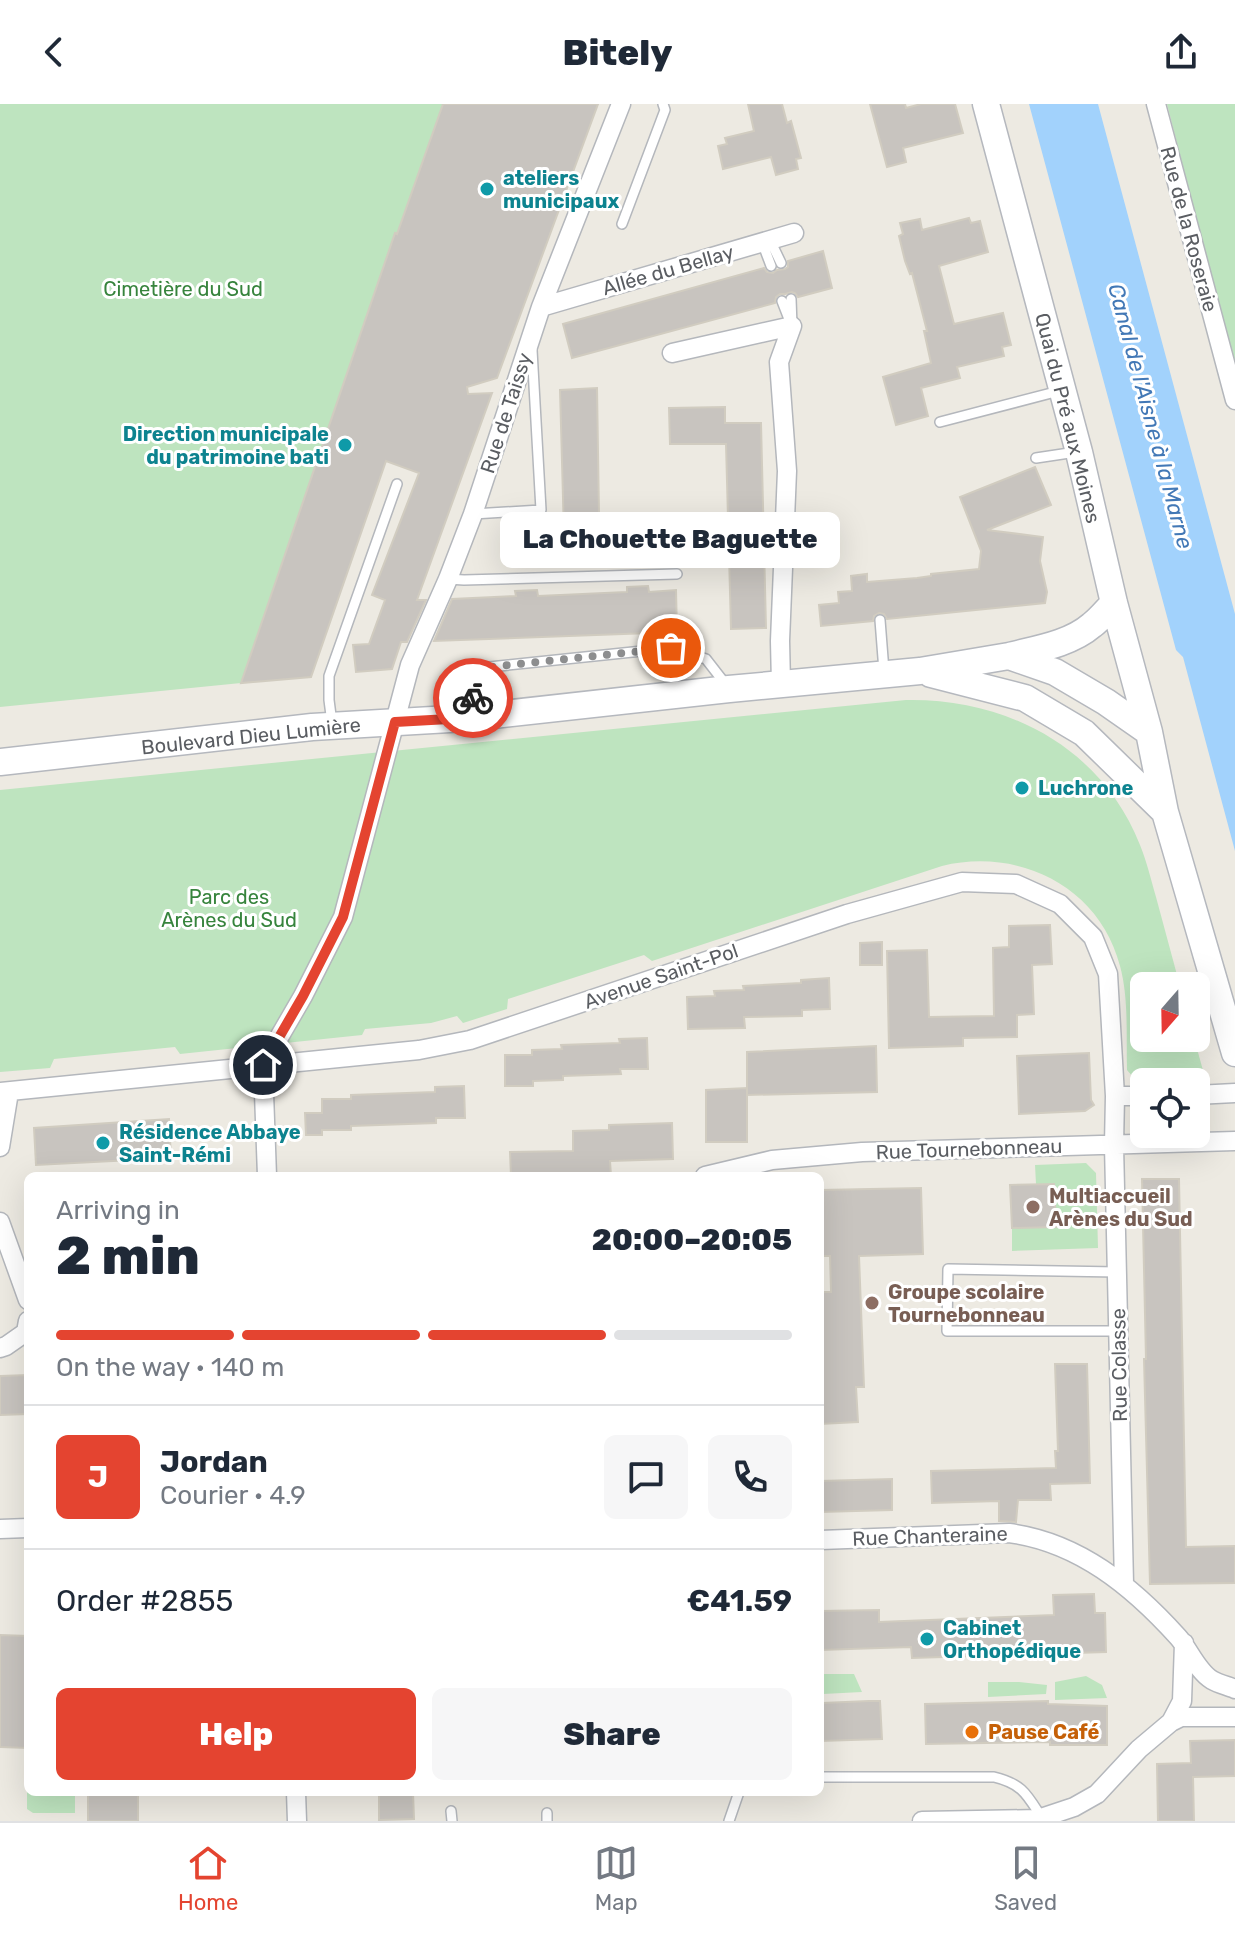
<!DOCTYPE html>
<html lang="en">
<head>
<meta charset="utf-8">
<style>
	:root { --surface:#fff; --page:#f6f6f7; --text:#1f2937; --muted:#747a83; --line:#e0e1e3; --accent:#e44430 }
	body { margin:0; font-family:Rubik,sans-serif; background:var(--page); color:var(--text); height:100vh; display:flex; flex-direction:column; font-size:30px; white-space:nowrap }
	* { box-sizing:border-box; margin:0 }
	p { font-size:26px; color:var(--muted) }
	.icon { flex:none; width:44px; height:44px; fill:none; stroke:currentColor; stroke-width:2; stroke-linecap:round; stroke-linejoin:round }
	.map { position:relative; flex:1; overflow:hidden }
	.panel { position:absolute; left:24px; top:1068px; width:800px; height:624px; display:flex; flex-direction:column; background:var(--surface); border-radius:12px; box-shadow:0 8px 32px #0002 }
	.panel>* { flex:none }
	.needle { width:52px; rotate:200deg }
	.fabs { position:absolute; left:1130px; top:868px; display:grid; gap:16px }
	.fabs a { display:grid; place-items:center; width:80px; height:80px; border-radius:12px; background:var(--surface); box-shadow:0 8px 32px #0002; font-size:40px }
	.pin { position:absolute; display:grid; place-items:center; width:68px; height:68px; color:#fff; margin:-34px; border:4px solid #fff; border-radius:50%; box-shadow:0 2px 8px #0007 }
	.courier { position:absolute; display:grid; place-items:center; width:80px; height:80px; margin:-40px; border:6px solid #e44430; border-radius:50%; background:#fff; color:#222; box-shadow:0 2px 10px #0007 }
	.bubble { position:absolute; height:56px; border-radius:12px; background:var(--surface); box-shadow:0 8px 32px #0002; font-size:26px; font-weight:800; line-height:56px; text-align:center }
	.overview em { font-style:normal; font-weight:800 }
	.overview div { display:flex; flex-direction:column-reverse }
	.overview { display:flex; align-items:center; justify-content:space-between; height:136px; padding:0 32px }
	h1 { font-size:52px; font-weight:800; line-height:60px }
	.bar { display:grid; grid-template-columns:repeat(4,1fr); gap:12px 8px; align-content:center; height:96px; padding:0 32px }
	.bar i { height:10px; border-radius:6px; background:var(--line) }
	.bar .current { background:var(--accent) }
	.bar p { grid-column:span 4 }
	.line { display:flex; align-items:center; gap:20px; padding:0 32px; border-top:2px solid var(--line) }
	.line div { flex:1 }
	.round { display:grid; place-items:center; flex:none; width:84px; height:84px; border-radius:12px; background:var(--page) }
	.button { display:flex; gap:16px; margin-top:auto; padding:16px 32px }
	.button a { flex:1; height:92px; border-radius:12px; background:var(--accent); color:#fff; font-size:32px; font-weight:800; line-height:92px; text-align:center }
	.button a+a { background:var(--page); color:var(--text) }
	header { display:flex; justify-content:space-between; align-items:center; height:104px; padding:0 32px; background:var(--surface); font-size:36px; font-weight:800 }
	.menu { display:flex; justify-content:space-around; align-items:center; height:112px; border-top:2px solid var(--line); background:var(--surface); font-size:22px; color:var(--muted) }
	.menu a { display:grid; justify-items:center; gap:4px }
	.menu .current { color:var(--accent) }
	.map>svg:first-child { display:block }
</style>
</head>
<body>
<header><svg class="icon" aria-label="back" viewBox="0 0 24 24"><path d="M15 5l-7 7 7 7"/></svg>Bitely<svg class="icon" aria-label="share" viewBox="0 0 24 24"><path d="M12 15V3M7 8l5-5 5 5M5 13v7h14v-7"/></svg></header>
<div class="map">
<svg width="1235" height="1717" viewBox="0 0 1235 1717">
	<rect width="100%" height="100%" fill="#edeae2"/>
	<path fill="#bee4bf" d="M0 0H443L398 130H395L241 579 0 603Z
		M1167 0H1235V266Z
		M906 596C1007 594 1102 644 1140 741 1147 758 1151 776 1156 793 1164 823 1172 852 1180 882H1144V934H1194L1204 970 1133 973 1127 966C1126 933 1129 895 1120 862 1100 783 1019 743 942 762L652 857 644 851 508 895 507 905 463 919 457 912 431 919 365 925 362 931 180 950 175 943 54 955 50 964 0 968V686Z
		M1086 1059 1096 1069 1098 1144 1012 1147V1124L1056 1123 1054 1080H1036L1035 1061Z
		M821 1570H854L862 1588 823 1590Z
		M1086 1572 1102 1581 1107 1594 1055 1596V1578Z
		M988 1578H1019L1047 1581 1046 1590 988 1593Z
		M27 1679 28 1688H75V1709H33L27 1705Z"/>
	<path fill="#a2d2fc" d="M1029 0H1098L1235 510V747L1183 553 1176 546Z"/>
	<path fill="#c8c4bf" stroke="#d1ccc0" stroke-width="2" d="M443 0H598L497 274 467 283 468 290 492 289 417 496H426L407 538H401L392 565 356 568 353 541 369 540 385 496 372 491 419 369 386 357 311 573 241 579 395 129 397 130Z
		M748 0H782L787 19 791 17 801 54 796 55 798 65 776 71 771 53 723 65 718 42 727 40 725 34 754 27Z
		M870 0H905L906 4 921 0H955L963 29 903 44 906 58 887 63Z
		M969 114 971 119 980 117 988 148 939 162 954 220 1003 209 1011 241 1002 243 1004 252 957 263 960 274 921 284 928 312 896 321 883 273 931 259 924 227H927L912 169 910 170 905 157 899 132 903 130 900 119 920 115 922 126Z
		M823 147 832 184 798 193 795 189 792 188 785 190H780L776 193 775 199 572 254 563 220 764 164 767 168 773 169 777 166 785 165 788 163V157Z
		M597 284 599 411H642L643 437 600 438V434H590V430H564L560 286Z
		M725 303V319H761L766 524 731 525 726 340H670L669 304Z
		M1035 363 1051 401 987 426 1043 433 1040 457 1047 488 1045 499 887 515 884 510 879 509 874 512 873 517 821 522 819 501 839 499 838 488 852 487 851 472 867 470V478L917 474 931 472V470L979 465 981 447 960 393Z
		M648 482 649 488 676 486 677 528 434 537 452 495 516 492 515 487 537 486 538 492 627 488V483Z
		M1050 821 1052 860 1032 861 1034 910 1017 911V933L963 934V942L889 944 887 847 927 846 929 913 994 912 993 844 1009 843V822Z
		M882 838V861H860V839Z
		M829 874 830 905 802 906V912L744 913 745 924 688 925 687 893 715 892 714 887 744 886 743 882 801 879V876Z
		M647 934 648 965H620L621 970 563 972V976L533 977V982H505V951H532V946L562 945 561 941 620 939 619 935Z
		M876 942 877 988 747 991V948Z
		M1089 949 1091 996 1094 1001 1085 1007 1019 1010 1017 952Z
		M464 982 465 1014H436V1019L351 1022V1026H322V1031H306L305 1009H322V995H351V991L435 988V983Z
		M747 984V1038H706V986Z
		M169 1015 171 1054 36 1061 34 1024Z
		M672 1019 673 1055 610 1057 611 1072H511L510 1048 573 1047V1027L609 1026V1021Z
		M1142 1075H1179L1186 1443 1235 1442V1479L1150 1480 1144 1255H1146Z
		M1054 1080 1056 1123 1012 1124 1010 1081Z
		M921 1084 923 1150 859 1152 864 1283H856L858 1318 820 1320V1188H831L830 1152H820V1086Z
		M1055 1260H1087L1090 1379 1050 1380 1051 1396H1018L1016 1418 999 1417V1397L932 1399 931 1367 1056 1364 1055 1347H1058Z
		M28 1271V1310L0 1311V1272Z
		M892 1375V1406L820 1408V1377Z
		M1094 1490 1095 1509H1105L1106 1548 912 1554 911 1543 820 1546V1507L879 1506V1518L1054 1511 1053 1491Z
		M0 1531 28 1532V1644L0 1643Z
		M869 1597H880L882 1635 820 1637V1602H823V1599Z
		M1048 1597V1600L1107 1602V1641H1050V1638L926 1640 925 1600Z
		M1235 1636V1672L1193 1673 1194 1717H1158L1157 1660 1191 1659 1190 1637Z
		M88 1688H138V1717H88Z
		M379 1688H413L414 1715 379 1716Z"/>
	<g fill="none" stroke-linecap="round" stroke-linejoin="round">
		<defs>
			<path id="lane" d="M622 120 665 6 663 0
				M770 136 781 159
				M762 138 771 162
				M791 195 792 222
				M782 197 789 215
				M940 318 1059 287
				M1036 354 1076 348
				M473 410 541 406 532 246
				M448 475 464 476 677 470
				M880 516 884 567
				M469 609 480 564 671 544 706 555 727 582
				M332 619 329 596V572L397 380
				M1117 1168 948 1165 947 1227H1118
				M820 1673H994C1023 1680 1027 1691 1042 1714
				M451 1707 452 1717
				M547 1717V1709
				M729 1717 739 1688"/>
			<path id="street" d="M1156 0 1235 296
				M541 203 794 129
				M672 249 792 222 779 258 787 367 780 537 781 580
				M0 988 419 946 470 936 847 810 962 778 1016 780 1060 800 1093 833 1108 870 1115 992 1114 1041 1124 1480
				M1196 991 1235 989
				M1115 992H1144
				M0 1043 9 988
				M267 1072 263 961 303 892 343 813 410 561 448 475 473 410 541 203 621 0
				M705 1072 772 1056 862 1048 1235 1037
				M0 1118 28 1196
				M0 1244 6 1242 26 1228 28 1217
				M0 1425 28 1424
				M820 1436 1009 1429C1078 1438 1132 1482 1178 1533 1189 1545 1197 1567 1212 1576 1219 1580 1228 1582 1235 1585
				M1171 1618 1182 1597 1184 1539
				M296 1688 297 1717
				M922 1717 1038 1715 1074 1703 1097 1690 1139 1645 1171 1618 1181 1613H1235"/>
			<path id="secondary" d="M986 0 1079 348 1114 499 1149 628 1165 708 1235 949
				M1009 552C1037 545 1070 540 1092 521 1100 515 1107 506 1114 499
				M931 570 1025 594 1084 629 1165 708
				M0 658 312 623 467 614 729 585 920 567 1009 552 1055 568 1106 598 1149 628"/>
		</defs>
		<use href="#lane" stroke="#b4b7bc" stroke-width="12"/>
		<use href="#street" stroke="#b4b7bc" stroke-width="21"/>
		<use href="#secondary" stroke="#b5b8be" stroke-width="29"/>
		<use href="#lane" stroke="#fff" stroke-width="9"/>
		<use href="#street" stroke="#fff" stroke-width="18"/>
		<use href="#secondary" stroke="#fff" stroke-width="26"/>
	</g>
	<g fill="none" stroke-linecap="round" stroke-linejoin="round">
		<path stroke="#8d8e8f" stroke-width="8" stroke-dasharray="0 14.4" d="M473 594 480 564 671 544"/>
		<path stroke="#e44430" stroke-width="10" d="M263 961 303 892 343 813 395 618 467 614 473 594"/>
	</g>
	<g fill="#0f9aa8" stroke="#fff" stroke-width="3">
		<circle cx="487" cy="85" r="8"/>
		<circle cx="345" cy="341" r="8"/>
		<circle cx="1022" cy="684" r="8"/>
		<circle cx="103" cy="1039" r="8"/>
		<circle cx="927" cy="1535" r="8"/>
	</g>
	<g fill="#8d6e63" stroke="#fff" stroke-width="3">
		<circle cx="1033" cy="1103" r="8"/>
		<circle cx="872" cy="1199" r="8"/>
	</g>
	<circle fill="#e8710a" stroke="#fff" stroke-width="3" cx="972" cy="1628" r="8"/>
	<g text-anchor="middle" stroke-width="6" stroke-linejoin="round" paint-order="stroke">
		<g font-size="20" font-weight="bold" fill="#0d838f" stroke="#fff" text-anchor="start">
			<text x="503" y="81">ateliers<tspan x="503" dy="23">municipaux</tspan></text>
			<text x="329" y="337" text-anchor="end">Direction municipale<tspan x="329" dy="23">du patrimoine bati</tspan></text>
			<text x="1038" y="691">Luchrone</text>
			<text x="119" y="1035">Résidence Abbaye<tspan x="119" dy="23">Saint-Rémi</tspan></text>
			<text x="943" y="1531">Cabinet<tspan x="943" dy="23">Orthopédique</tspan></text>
		</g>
		<g font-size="20" fill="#5a5d62" stroke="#fff">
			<text transform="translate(1189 125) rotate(75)" y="7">Rue de la Roseraie</text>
			<text transform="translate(668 166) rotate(-16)" y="7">Allée du Bellay</text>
			<text transform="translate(506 309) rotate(-72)" y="7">Rue de Taissy</text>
			<text transform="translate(1068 314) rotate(76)" y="7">Quai du Pré aux Moines</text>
			<text transform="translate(251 632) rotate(-6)" y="7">Boulevard Dieu Lumière</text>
			<text transform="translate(661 872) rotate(-19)" y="7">Avenue Saint-Pol</text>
			<text transform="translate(969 1045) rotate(-2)" y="7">Rue Tournebonneau</text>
			<text transform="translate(1119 1261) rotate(-91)" y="7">Rue Colasse</text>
			<text transform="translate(930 1432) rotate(-2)" y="7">Rue Chanteraine</text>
		</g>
		<g font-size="20" fill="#37843d" stroke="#fff">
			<text x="183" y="192">Cimetière du Sud</text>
			<text x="229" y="800">Parc des<tspan x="229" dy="23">Arènes du Sud</tspan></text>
		</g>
		<g font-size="20" font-weight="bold" fill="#785e54" stroke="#fff" text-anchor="start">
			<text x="1049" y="1099">Multiaccueil<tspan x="1049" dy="23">Arènes du Sud</tspan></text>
			<text x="888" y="1195">Groupe scolaire<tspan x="888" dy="23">Tournebonneau</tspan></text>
		</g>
		<g font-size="20" font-weight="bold" fill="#c56008" stroke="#fff" text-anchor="start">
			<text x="988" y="1635">Pause Café</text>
		</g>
		<g font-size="22" font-style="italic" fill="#4278b6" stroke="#fff">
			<text transform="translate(1151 312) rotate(75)" y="8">Canal de l'Aisne à la Marne</text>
		</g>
	</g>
</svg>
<div class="fabs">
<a><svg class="needle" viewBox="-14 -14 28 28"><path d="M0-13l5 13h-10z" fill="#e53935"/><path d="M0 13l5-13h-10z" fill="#747a83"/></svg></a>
<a><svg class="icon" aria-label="locate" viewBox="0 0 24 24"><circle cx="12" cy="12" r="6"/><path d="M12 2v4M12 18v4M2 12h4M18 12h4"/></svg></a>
</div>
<div class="pin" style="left:671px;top:544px;background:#ea580c"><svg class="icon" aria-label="bag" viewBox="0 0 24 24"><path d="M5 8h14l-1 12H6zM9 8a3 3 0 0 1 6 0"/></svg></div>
<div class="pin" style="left:263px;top:961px;background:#1f2937"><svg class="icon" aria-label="home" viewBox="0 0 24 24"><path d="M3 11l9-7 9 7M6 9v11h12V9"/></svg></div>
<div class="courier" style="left:473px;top:594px"><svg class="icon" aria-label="bike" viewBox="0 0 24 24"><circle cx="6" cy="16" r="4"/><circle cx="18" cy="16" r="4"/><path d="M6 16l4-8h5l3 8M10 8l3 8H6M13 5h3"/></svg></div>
<div class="bubble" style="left:500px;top:408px;width:340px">La Chouette Baguette</div>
<section class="panel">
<div class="overview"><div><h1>2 min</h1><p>Arriving in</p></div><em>20:00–20:05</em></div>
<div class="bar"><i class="current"></i><i class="current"></i><i class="current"></i><i></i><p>On the way · 140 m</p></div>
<div class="line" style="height:144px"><b class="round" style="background:var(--accent);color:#fff">J</b><div><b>Jordan</b><p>Courier · 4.9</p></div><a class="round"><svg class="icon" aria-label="chat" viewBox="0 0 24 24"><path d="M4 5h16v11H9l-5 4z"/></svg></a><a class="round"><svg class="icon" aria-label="phone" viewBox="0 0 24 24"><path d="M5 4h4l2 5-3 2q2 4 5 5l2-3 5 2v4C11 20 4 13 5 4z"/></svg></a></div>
<div class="line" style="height:104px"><div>Order #2855</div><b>€41.59</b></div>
<div class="button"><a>Help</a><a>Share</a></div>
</section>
</div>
<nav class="menu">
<a class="current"><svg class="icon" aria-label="home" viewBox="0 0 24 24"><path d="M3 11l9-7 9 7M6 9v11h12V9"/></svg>Home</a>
<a><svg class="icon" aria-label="map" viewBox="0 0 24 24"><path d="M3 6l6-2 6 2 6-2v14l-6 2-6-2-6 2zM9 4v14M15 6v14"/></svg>Map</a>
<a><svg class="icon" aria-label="saved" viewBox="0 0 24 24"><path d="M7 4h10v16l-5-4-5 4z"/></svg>Saved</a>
</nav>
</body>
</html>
